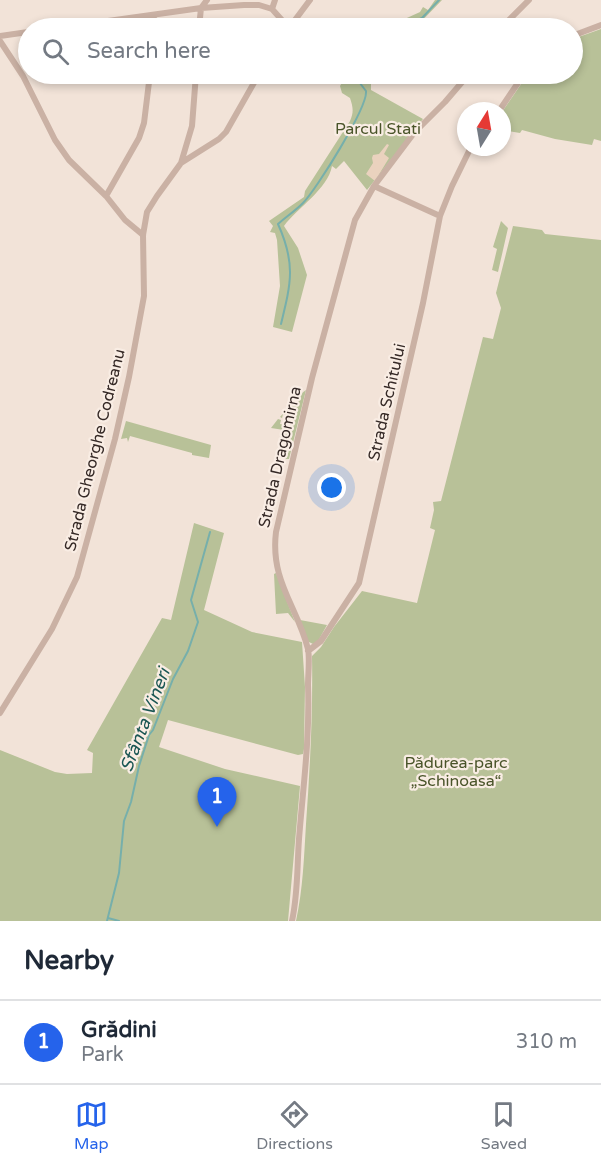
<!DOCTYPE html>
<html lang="en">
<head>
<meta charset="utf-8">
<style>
	:root { --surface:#fff; --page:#f6f6f7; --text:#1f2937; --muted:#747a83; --line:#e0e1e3; --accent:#2563eb }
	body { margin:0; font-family:"Varela Round",sans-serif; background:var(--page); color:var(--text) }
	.compass { position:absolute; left:457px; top:102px; width:54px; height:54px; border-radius:50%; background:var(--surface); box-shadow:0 3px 9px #0003; rotate:11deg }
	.you { position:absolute; left:332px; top:488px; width:21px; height:21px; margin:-15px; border:4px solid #fff; border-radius:50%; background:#1a73e8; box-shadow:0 0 0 9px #1a73e833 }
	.badge { display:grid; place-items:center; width:39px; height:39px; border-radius:50%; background:var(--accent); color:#fff; font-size:20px; font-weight:700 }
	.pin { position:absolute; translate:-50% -50px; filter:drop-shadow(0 2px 3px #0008) }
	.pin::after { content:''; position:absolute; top:32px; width:21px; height:18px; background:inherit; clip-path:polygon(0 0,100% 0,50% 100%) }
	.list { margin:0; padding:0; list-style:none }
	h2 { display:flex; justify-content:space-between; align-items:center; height:78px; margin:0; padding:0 24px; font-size:26px }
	h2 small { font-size:20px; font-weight:400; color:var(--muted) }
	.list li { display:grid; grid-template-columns:39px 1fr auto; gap:18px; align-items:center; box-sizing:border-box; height:84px; padding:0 24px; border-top:2px solid var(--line) }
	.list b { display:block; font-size:22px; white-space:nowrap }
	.list p { margin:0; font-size:20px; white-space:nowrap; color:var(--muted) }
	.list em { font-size:20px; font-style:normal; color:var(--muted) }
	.icon { flex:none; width:33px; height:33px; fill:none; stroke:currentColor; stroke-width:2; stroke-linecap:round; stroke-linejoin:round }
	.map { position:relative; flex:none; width:601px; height:921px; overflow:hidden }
	.search { position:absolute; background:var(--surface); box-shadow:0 3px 9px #0003; left:18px; right:18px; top:18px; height:66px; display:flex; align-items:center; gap:15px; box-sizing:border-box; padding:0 21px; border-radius:33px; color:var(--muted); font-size:22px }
	.sheet { height:162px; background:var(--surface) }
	nav { display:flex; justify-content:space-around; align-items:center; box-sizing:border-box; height:84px; border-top:2px solid var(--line); background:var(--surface); font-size:16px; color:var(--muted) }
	nav a { display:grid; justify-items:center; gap:3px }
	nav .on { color:var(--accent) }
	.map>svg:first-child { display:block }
	.green { fill:#b8c198 }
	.plaza { fill:#ead2be }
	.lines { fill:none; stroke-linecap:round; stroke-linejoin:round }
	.stream { stroke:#76afab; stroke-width:2 }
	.street { stroke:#cab1a4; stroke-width:6 }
	.labels { text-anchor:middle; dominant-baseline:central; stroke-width:4.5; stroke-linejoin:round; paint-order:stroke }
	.park-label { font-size:16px; fill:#495429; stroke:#f9ede4 }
	.street-label { font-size:16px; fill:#352926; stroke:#f9ede4 }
	.water-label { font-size:18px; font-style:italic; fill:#1b5754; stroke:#f9ede4 }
</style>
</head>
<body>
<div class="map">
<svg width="601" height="921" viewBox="0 0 601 921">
	<rect width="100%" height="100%" fill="#f2e3d8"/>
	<path class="green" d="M435 0H442L415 28H385L420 12 423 7 428 10Z
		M601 29V141L594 139 592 145 555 139 522 130 520 133 502 130V112L528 74H572L573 39Z
		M347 74H383L371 82V90L423 119 367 190 344 161 336 169 332 166C328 189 297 208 284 226L298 248 307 275 292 332 273 327 280 286 277 240 275 233 270 232 273 226 269 221 304 197 305 191 350 121C354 112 353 107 350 98L342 93 340 86Z
		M501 221 508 228 498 272 492 270 497 249 493 247Z
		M513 226 542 230 545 234 601 240V921H296C303 889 304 857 306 824 310 768 313 713 312 656L321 647 334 627 362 591 417 603 435 530 430 528 434 510 433 502 441 501 483 337 493 339 501 308 496 293Z
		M306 390 289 459H285L289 443 282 441 284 430 271 428 278 419 281 420 280 424 284 425 287 416 283 414 282 418 280 417 302 393Z
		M126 421 211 445 209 458 192 455V453L130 436 128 442 127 438 121 439Z
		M194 523 224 533 204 610 252 632 302 642 305 687 304 749 303 754 298 755 168 720 159 747 225 769 300 786 288 921H0V750L55 772 67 774 92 773 93 753 87 750 162 618 171 620Z
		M276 573 295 622 288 613 276 614 274 574Z
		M300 620 327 625 317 643 313 644 307 641Z"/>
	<path class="plaza" d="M387 144 389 145 384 154 389 158 375 181 366 174 373 163 372 158 373 155 379 154Z"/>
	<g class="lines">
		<path class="stream" d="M399 28 422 18 439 0
			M281 324C291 283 296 264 278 224 286 217 295 211 303 203 316 190 368 107 366 91L353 74
			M108 918 119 921
			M107 921 119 873 124 821 131 802 139 766 149 735 153 730 173 679 188 651 198 622 191 600 210 532"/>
		<path class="street" d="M272 9 275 0
			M58 28 201 8 244 5H259L272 9 289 28
			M153 28 154 15
			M199 28 201 8 207 0
			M289 28 310 0
			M501 28 529 0
			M0 36 28 32
			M572 36 601 25
			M0 41 23 76 55 140 69 160 106 196 125 220 143 235
			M499 111 524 74
			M181 163 192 126 196 74
			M374 186 440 216
			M106 196 139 138 144 123 150 74
			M308 651 321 641 359 583 423 303 440 216 452 186 471 147
			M0 713 52 629 77 577 115 439 129 377 144 296 143 235 147 212 157 196 181 163 219 139 226 132 259 74
			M292 921C298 894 297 867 299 839 303 788 310 737 308 685 308 674 310 659 308 649 297 606 270 581 276 532L312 378 355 220 374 186 414 133 445 102 469 74"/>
	</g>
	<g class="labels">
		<g class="park-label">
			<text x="378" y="129">Parcul Stati</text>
			<text x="456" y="763">Pădurea-parc<tspan x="456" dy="18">„Schinoasa“</tspan></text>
		</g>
		<g class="street-label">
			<text transform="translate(387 402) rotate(-77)">Strada Schitului</text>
			<text transform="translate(95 450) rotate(-76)">Strada Gheorghe Codreanu</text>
			<text transform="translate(280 457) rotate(-77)">Strada Dragomirna</text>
		</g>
		<g class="water-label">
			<text transform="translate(145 720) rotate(-69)">Sfânta Vineri</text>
		</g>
	</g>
</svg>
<svg class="compass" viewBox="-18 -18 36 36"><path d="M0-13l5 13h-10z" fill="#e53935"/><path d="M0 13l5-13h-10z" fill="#747a83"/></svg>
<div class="you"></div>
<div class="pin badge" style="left:217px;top:827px">1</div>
<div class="search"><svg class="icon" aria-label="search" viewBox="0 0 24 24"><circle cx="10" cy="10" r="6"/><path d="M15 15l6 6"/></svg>Search here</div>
</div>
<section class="sheet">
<h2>Nearby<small></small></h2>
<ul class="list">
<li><span class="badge">1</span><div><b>Grădini</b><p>Park</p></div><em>310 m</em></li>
</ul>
</section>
<nav>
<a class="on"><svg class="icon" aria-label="map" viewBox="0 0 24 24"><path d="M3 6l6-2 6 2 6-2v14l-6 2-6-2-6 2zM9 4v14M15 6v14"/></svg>Map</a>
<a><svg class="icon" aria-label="directions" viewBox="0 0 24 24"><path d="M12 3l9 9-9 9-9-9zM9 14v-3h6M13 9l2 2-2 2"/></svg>Directions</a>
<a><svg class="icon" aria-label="saved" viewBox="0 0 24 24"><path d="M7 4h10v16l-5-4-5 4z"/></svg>Saved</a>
</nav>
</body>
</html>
